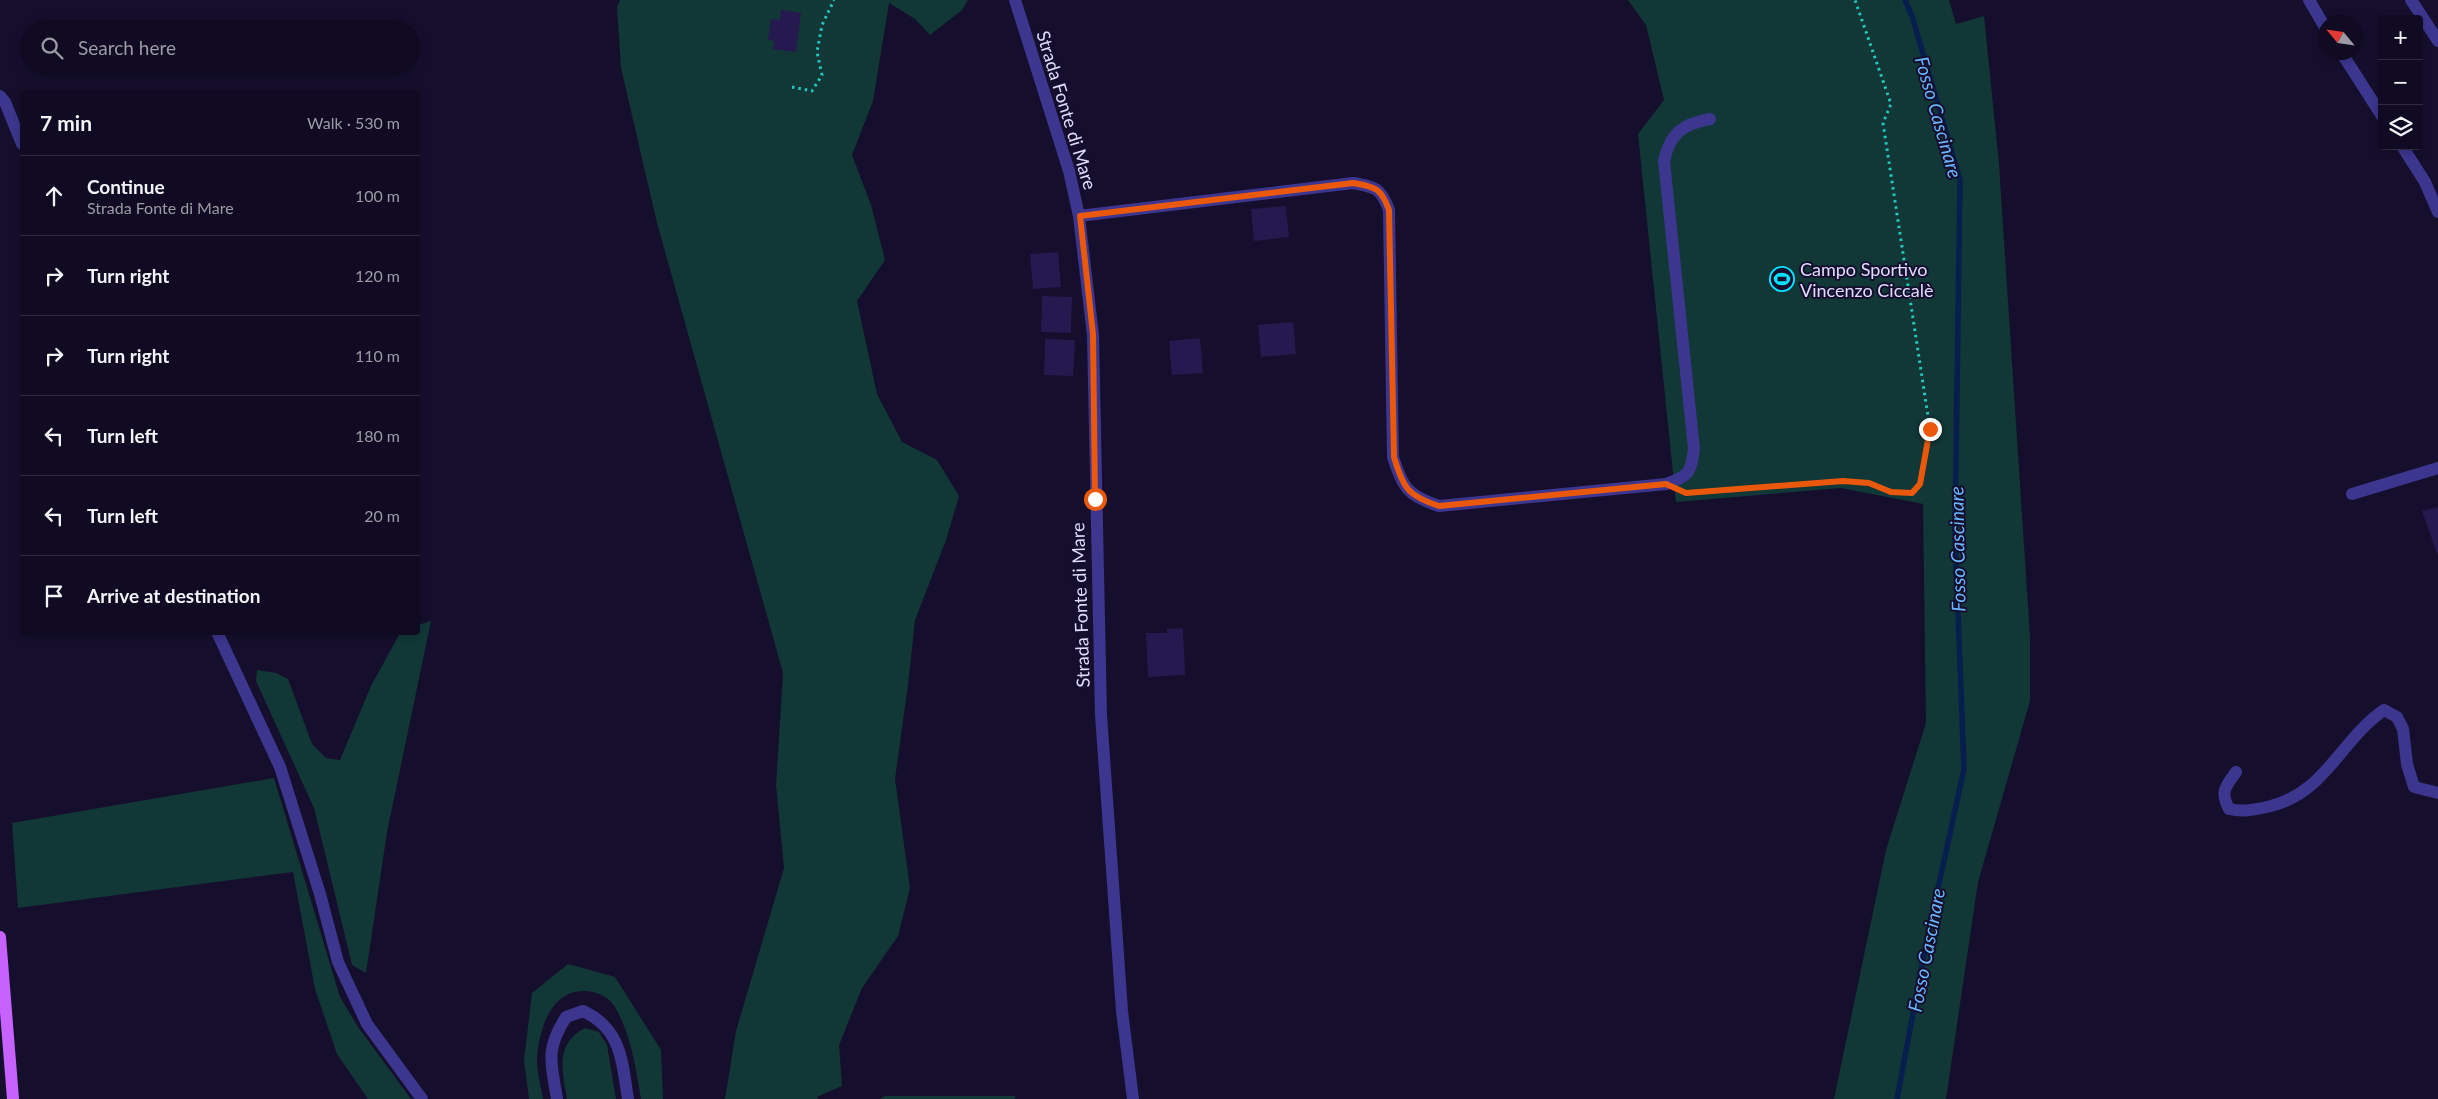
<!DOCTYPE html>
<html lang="en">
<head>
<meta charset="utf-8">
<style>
	:root { --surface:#100b22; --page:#1e192f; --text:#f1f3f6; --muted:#9c9ba5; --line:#302b40 }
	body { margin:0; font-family:Lato,sans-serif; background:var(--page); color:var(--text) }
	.controls { position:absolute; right:15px; top:15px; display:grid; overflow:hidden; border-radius:5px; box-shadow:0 2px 8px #0003 }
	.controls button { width:45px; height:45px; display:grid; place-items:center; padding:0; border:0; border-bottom:1px solid var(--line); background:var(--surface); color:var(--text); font:25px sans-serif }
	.compass { position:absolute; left:2318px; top:15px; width:45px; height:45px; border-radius:50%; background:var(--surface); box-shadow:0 2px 8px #0003; rotate:299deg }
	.stop { position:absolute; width:15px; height:15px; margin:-11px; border:4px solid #ea580c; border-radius:50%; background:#fff }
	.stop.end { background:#ea580c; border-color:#fff; box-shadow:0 1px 5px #0008 }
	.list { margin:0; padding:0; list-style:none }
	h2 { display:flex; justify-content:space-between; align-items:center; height:65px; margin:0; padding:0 20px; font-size:21px }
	h2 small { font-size:16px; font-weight:400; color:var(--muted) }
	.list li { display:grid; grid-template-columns:32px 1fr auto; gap:15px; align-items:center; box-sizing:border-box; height:80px; padding:0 20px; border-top:1px solid var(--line) }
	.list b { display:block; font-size:19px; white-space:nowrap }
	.list p { margin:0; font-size:16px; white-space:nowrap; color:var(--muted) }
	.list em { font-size:16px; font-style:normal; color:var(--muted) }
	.icon { flex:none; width:28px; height:28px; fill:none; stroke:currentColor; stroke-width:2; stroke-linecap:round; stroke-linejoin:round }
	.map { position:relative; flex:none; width:2438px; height:1099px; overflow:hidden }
	.search { position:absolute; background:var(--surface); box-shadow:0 2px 8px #0003; left:20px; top:20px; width:400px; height:55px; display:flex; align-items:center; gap:12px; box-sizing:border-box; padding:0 18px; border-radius:28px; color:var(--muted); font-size:19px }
	.panel { position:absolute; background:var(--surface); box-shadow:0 2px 8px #0003; left:20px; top:90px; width:400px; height:545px; border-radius:5px }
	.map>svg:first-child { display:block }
	.green { fill:#113737 }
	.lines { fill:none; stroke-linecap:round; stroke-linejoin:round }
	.stream { stroke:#061f4e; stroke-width:5.5 }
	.building { fill:#26194f }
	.path { stroke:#26c7c1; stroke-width:3; stroke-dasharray:2.5 4; stroke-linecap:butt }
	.minor { stroke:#3c368f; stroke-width:12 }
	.major { stroke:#c862ff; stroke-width:12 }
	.route { stroke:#ea580c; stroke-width:6 }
	.labels { text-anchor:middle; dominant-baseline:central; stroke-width:4; stroke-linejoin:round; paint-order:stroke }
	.street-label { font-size:18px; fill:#e0dbff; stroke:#150f2d }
	.poi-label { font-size:18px; fill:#e0dbff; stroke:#150f2d; text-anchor:start }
	.water-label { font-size:19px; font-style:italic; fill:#69b6ff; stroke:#150f2d }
</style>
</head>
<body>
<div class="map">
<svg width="2438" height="1099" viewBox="0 0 2438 1099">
	<rect width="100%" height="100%" fill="#150f2d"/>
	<path class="green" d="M620 0H968L962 10 930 35 915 19 889 3 873 101 852 155 871 205 885 260 857 301 877 394 902 442 937 460 959 496 946 540 915 620 908 685 895 779 910 888 898 936 862 988 839 1045 842 1086 817 1097 818 1099H725L736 1031 784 868 776 785 783 673 657 223 621 68 617 7Z
		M1628 0H1949L1956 24 1984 16 1999 164 2030 637V701L1978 882 1946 1099H1834L1886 850 1926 723 1923 504 1841 488 1676 502 1638 134 1664 100 1646 25Z
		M431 621 387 832 366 973 352 965 314 808 256 681 257 670 276 673 288 679 312 744 326 758 340 760 371 686 400 633 418 632V625Z
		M274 778 340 997 358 1027 411 1099H368L337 1054 315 989 293 872 18 908 12 823Z
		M568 964 615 977 661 1050 663 1099H641C636 1069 631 1034 615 1007 609 997 598 992 586 991 550 989 538 1032 537 1061 537 1073 541 1087 543 1099H529L524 1060 532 993Z
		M585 1028 599 1032 607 1045 616 1099H567C562 1071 555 1043 585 1028Z
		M885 1096H1016L1014 1099H880Z"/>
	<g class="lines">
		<path class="stream" d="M1897 1099 1927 939 1964 769 1955 532 1960 180 1912 16 1905 0"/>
	</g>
	<path class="building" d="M781 10 801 13 796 52 773 49 774 41 768 40 771 19 780 20Z
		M1286 206 1289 237 1254 241 1251 209Z
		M1058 252 1061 287 1033 289 1030 254Z
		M1042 296 1072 297 1071 333 1041 332Z
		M1293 322 1296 354 1261 357 1258 325Z
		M1200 338 1203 373 1172 375 1169 341Z
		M1045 339 1075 340 1073 376 1044 375Z
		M2438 507V556L2422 511Z
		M1183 628 1185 675 1148 677 1146 633H1167V629Z"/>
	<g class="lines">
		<path class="path" d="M792 87 812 91 822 75 817 52 822 25 834 0
			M1685 493 1843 481 1869 483 1891 492 1912 493 1920 484 1930 429 1883 123 1891 104 1855 0"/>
		<path class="minor" d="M1015 0 1069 171 1079 216 1093 335 1101 715 1122 1011 1133 1099
			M2309 0 2326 29
			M2411 0 2438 41
			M2341 52 2382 116
			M0 96 5 102 22 144
			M2402 146 2425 182 2438 212
			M1079 216 1353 183C1376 187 1381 188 1389 210L1393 457C1403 488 1408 496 1439 506L1666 484C1689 476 1691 473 1694 449L1664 161C1670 133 1683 124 1710 119
			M2352 494 2438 468
			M217 632 280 767 320 894 338 962 367 1024 422 1099
			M2236 772C2225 788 2220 791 2229 809 2242 812 2253 810 2267 807 2326 794 2339 741 2384 710L2397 717 2403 729 2407 764 2414 787 2438 793
			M557 1099C551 1062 545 1050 566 1017L583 1011C622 1029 622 1062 628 1099"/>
		<path class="major" d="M0 937 13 1099"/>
	</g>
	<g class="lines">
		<path class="route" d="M1095 499 1093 334 1080 216 1353 183C1376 187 1381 188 1389 210L1394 457C1403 488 1408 496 1439 506L1666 484 1686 493 1843 481 1869 483 1891 492 1912 493 1920 484 1930 429"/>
	</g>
	<defs>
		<symbol id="stadium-ring" viewBox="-11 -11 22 22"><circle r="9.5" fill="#150f2d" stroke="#07e1ff" stroke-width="1.5"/><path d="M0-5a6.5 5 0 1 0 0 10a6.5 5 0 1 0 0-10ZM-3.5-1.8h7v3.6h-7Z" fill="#07e1ff"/></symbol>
	</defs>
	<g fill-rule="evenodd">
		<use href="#stadium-ring" x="1768" y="265" width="28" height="28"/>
	</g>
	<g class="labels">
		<g class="street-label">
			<text transform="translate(1067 110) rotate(73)">Strada Fonte di Mare</text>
			<text transform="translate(1080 605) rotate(-92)">Strada Fonte di Mare</text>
		</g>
		<g class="poi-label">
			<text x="1800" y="269">Campo Sportivo<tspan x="1800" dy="21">Vincenzo Ciccalè</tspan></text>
		</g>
		<g class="water-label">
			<text transform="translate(1939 117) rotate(74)">Fosso Cascinare</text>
			<text transform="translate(1957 549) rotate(-91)">Fosso Cascinare</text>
			<text transform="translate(1926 950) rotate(-79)">Fosso Cascinare</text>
		</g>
	</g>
</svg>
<div class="controls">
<button>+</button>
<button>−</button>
<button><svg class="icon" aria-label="layers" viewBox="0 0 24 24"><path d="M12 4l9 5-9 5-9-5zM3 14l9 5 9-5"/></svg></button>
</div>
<svg class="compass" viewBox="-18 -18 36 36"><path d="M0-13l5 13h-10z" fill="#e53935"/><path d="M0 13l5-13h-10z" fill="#9c9ba5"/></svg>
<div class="stop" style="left:1095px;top:499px"></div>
<div class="stop end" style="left:1930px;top:429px"></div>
<div class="search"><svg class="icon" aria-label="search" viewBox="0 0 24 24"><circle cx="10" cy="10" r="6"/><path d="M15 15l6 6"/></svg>Search here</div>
<section class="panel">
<h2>7 min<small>Walk · 530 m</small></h2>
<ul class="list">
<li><svg class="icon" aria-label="ahead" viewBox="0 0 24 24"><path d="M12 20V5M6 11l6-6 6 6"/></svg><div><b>Continue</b><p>Strada Fonte di Mare</p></div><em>100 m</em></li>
<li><svg class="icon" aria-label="right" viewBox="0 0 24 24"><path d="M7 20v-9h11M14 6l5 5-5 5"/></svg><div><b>Turn right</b></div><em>120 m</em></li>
<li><svg class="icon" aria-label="right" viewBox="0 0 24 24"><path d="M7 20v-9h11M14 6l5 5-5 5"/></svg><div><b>Turn right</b></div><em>110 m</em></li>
<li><svg class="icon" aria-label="left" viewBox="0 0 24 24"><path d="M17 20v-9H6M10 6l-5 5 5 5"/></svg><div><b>Turn left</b></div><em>180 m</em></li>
<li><svg class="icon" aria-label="left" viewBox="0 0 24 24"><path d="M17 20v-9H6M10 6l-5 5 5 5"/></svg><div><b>Turn left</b></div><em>20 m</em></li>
<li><svg class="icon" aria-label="arrive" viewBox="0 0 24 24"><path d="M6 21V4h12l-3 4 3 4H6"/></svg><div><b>Arrive at destination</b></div></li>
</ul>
</section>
</div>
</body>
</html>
